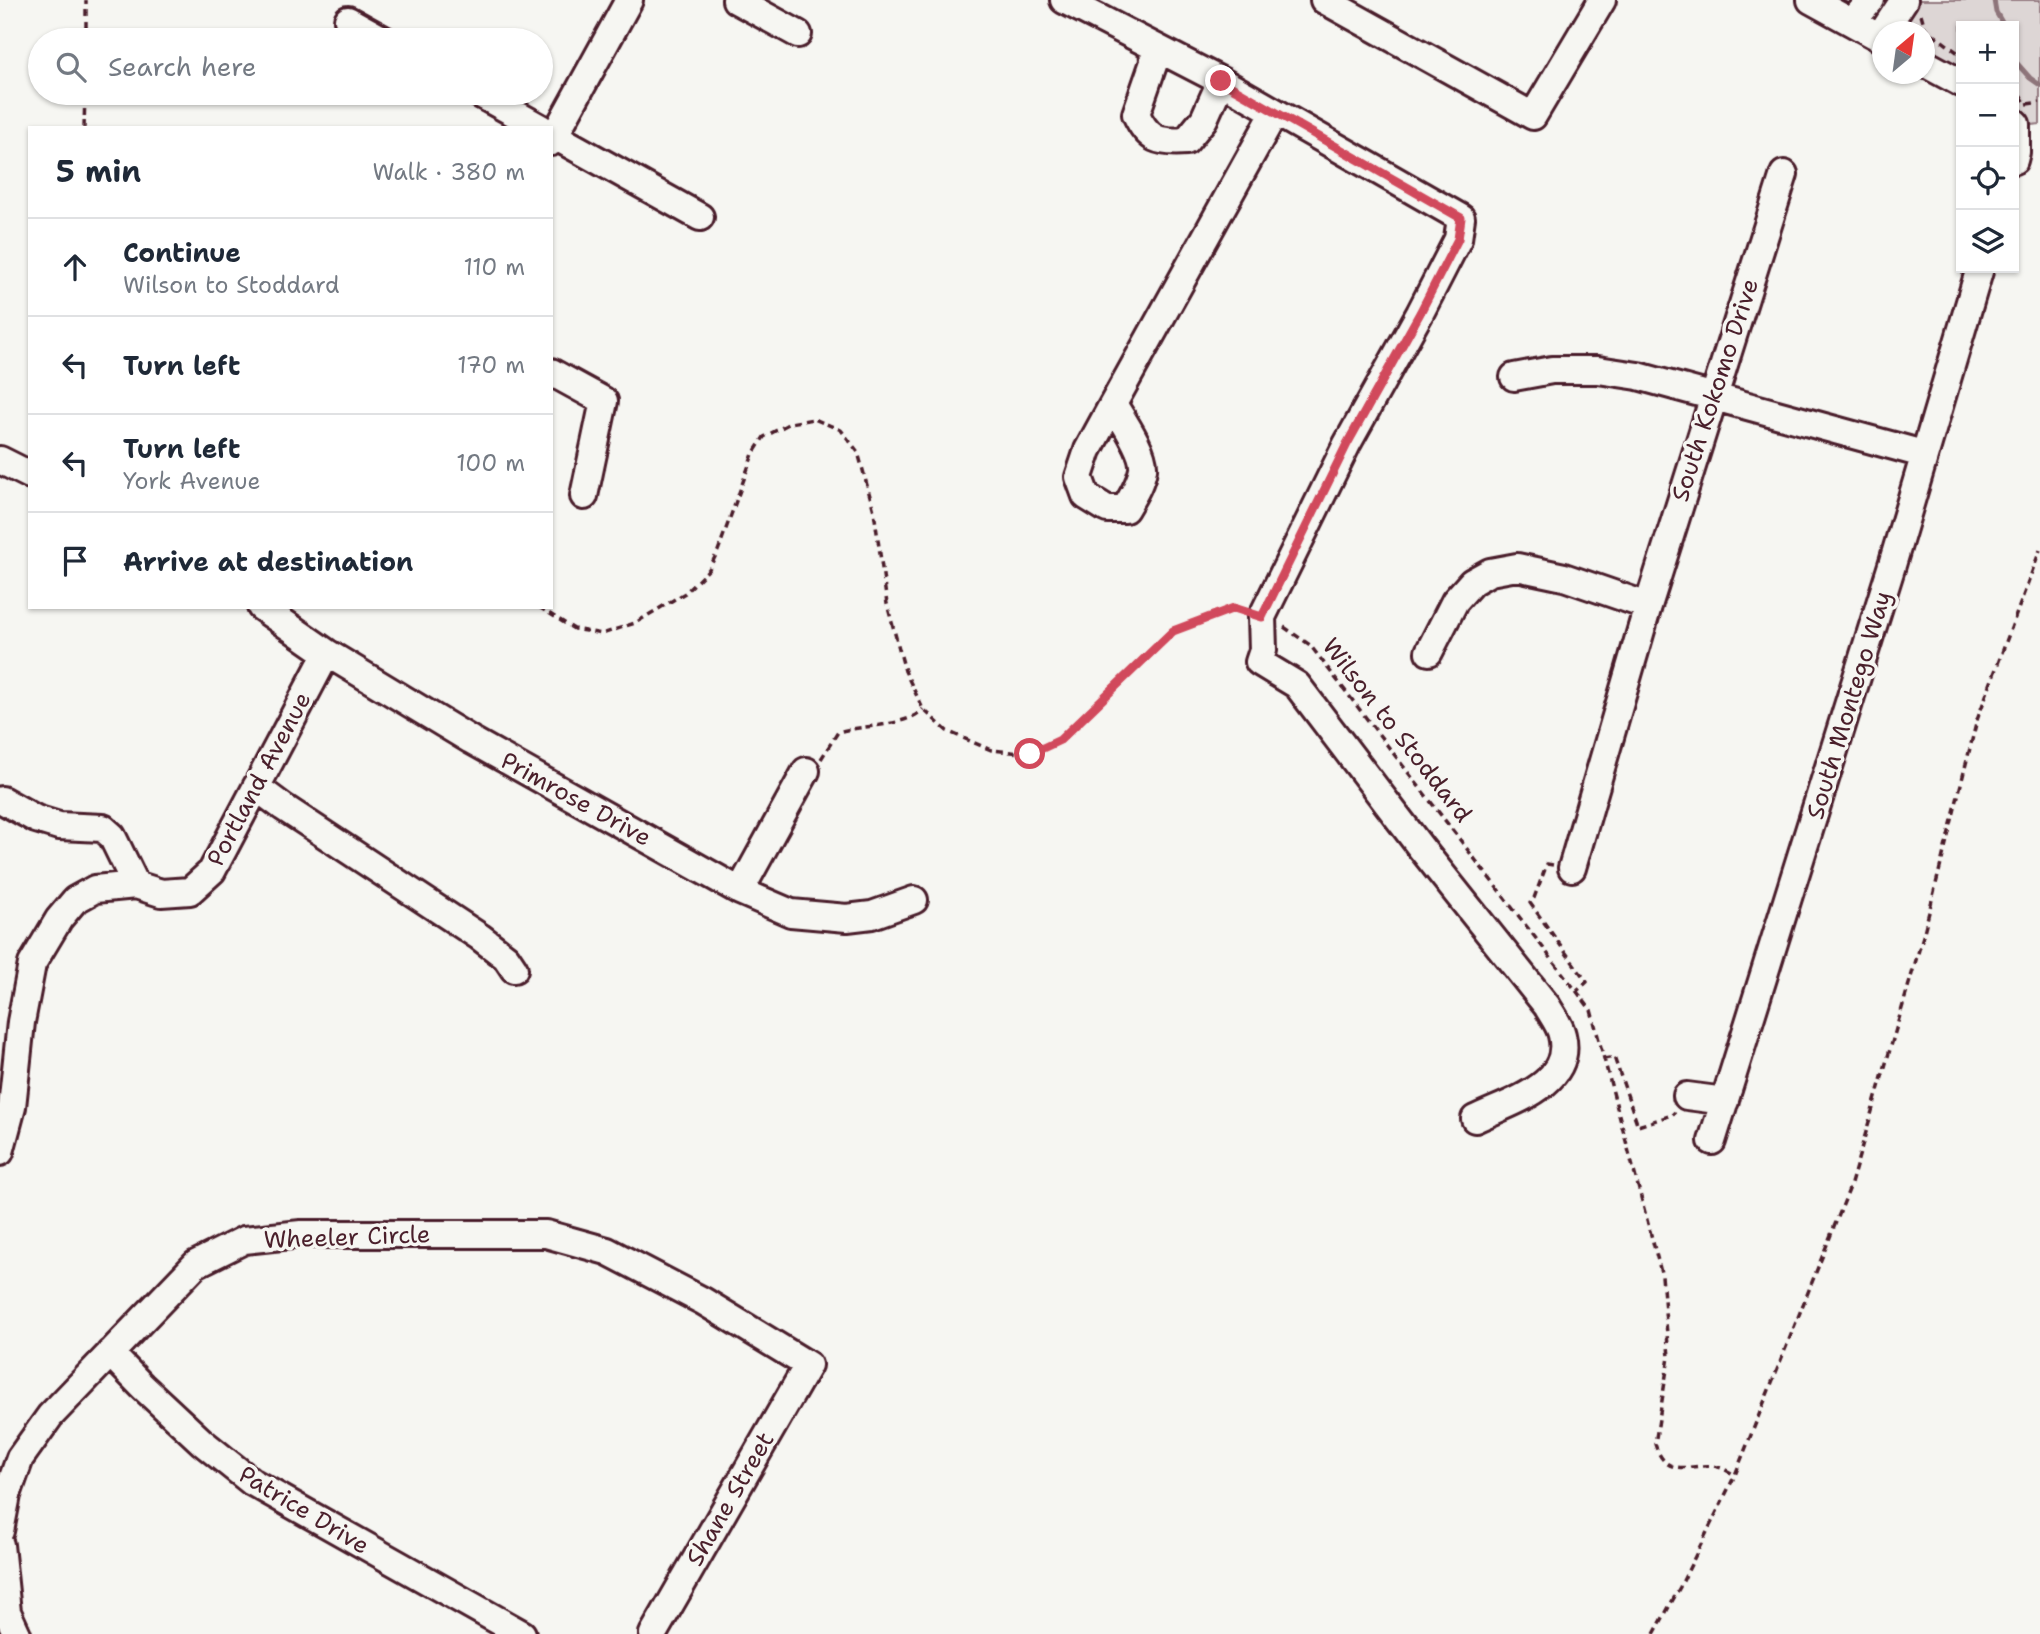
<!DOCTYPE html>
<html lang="en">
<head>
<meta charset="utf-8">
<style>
	:root { --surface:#fff; --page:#f2f2f3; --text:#1f2937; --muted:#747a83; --line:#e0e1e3 }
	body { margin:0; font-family:"Shantell Sans",sans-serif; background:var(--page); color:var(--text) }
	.controls { position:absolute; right:21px; top:21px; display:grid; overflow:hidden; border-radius:0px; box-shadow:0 2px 5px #0004 }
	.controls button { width:63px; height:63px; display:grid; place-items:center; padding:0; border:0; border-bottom:2px solid var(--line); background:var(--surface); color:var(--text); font:35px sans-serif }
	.compass { position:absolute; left:1872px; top:21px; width:63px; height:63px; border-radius:50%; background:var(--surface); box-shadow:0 2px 5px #0004; rotate:29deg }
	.stop { position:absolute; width:21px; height:21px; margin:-16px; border:5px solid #d1495b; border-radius:50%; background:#fff }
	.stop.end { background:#d1495b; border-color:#fff; box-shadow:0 2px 7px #0008 }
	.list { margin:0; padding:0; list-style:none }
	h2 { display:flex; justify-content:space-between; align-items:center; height:91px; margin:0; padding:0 28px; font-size:30px }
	h2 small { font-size:23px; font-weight:400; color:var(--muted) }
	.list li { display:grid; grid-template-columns:46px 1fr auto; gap:21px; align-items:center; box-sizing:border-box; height:98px; padding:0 28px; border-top:2px solid var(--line) }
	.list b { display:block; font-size:26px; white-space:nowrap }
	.list p { margin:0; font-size:23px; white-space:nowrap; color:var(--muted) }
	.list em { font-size:23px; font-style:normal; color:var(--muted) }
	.icon { flex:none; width:38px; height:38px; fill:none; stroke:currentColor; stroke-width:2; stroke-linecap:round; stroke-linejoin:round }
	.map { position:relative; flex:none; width:2040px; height:1634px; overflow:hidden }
	.search { position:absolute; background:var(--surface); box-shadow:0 2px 5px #0004; left:28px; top:28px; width:525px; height:77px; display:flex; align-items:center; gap:18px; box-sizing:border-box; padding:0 24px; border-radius:38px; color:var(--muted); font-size:26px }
	.panel { position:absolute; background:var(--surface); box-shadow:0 2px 5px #0004; left:28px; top:126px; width:525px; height:483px; border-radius:0px }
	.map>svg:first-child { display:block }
	.green { fill:#ddd6d5; stroke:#947a80; stroke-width:2 }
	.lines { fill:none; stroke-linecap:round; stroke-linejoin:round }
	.stream { stroke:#8e747a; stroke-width:5 }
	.minor-casing { stroke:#4a1f2b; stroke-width:32 }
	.path { stroke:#4a1f2b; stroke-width:3.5; stroke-dasharray:7 5; stroke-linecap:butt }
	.minor { stroke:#f6f6f2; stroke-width:26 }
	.route { stroke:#d1495b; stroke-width:9 }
	.labels { text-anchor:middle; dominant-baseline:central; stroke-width:7; stroke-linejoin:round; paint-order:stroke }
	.street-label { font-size:24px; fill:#4a1f2b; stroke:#f6f6f2 }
</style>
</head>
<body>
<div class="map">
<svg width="2040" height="1634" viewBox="0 0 2040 1634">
	<rect width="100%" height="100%" fill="#f6f6f2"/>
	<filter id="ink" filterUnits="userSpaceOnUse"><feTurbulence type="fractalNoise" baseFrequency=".0143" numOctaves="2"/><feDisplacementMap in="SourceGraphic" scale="14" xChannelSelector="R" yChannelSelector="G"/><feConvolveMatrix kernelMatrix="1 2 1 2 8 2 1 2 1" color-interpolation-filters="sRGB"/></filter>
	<g filter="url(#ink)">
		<path class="green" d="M1915 0H2040V124L2022 126 2014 104V26H1961V69L1925 49 1924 32 1908 31 1904 20Z"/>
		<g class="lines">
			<path class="stream" d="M1994 0 1996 12 2004 26
				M2014 60 2030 78 2040 85"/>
			<defs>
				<path id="minor" d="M736 0 798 34
					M1064 0 1221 81 1461 218 1458 239 1420 313 1347 444 1262 617 1263 650 1259 662 1297 685 1421 848 1547 1006C1552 1015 1560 1025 1562 1035 1574 1085 1510 1102 1475 1119
					M1324 0 1533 116 1602 0
					M1811 0 1882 39
					M348 20 384 40
					M1852 22 1871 0
					M1883 32 1904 0
					M1153 46 1154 62 1136 114C1148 140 1159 143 1186 141L1204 119 1221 81
					M1924 63 1961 83
					M478 93 541 128
					M2014 122 2016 124V152L2014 160
					M551 134 700 217
					M551 142 629 0
					M551 372 604 401 584 496
					M1514 377 1552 370H1598L1638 376 1923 454
					M1113 404 1275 112
					M1113 404C1122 419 1145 452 1143 469 1141 483 1132 497 1125 509H1107L1086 496 1079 477 1088 450Z
					M0 460 30 475
					M261 607 327 653 471 740 740 891 791 913 847 918 872 915 914 900
					M1429 652 1455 601 1472 582 1490 572 1517 567 1564 577 1648 606
					M256 787 283 807 480 937 506 957 514 969
					M2 800 36 819 59 826 103 828 112 836 136 885
					M1572 868 1648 606 1784 174
					M740 891 806 771
					M1687 1096 1725 1101
					M1712 1141 1892 565 1980 268
					M0 1152 12 1107 21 1022 32 964 59 919 75 900 95 889 136 885 161 893 190 891 212 871 327 653
					M110 1353 142 1386 202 1442 252 1482 522 1634
					M0 1531 7 1495 20 1458 50 1416 196 1264 244 1240 301 1234H546L607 1251 703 1301 808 1365 653 1634
					M0 1545 7 1612 17 1634"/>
			</defs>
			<use href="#minor" class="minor-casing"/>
			<path class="path" d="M1921 14 1925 28 1961 55
				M86 40V0
				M2014 85 2026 104
				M2027 104 2040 102
				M84 128 85 93
				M539 607 574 629 602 634 635 623 685 593 709 569 718 551 753 454 764 437 790 423 814 419 841 430 858 452 874 511 887 604 905 671 923 709 947 731 991 750 1030 754 1060 740 1173 631 1235 608 1244 611
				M1284 627 1310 645 1591 1010 1662 1276 1669 1357 1655 1444C1666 1479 1688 1464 1713 1466 1721 1467 1728 1471 1735 1475
				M821 759 838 732C861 725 907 727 923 709
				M1553 865 1547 864 1534 898 1530 903 1587 982 1577 991
				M1604 1059 1614 1057 1638 1126 1672 1115 1675 1112
				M1654 1634 1680 1587 1735 1475 1850 1187 1923 936 1977 720 2040 550"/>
			<use href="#minor" class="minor"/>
		</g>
	</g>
	<g class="lines" filter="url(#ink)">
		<path class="route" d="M1030 754 1060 740 1173 631 1234 608 1262 617 1347 444 1420 313 1458 239 1461 218 1221 81"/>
	</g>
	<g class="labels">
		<g class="street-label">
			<text transform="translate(1715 390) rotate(-72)">South Kokomo Drive</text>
			<text transform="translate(1849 705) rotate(-73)">South Montego Way</text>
			<text transform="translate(1397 730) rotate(52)">Wilson to Stoddard</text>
			<text transform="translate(259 779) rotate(-62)">Portland Avenue</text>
			<text transform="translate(576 799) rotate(29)">Primrose Drive</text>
			<text transform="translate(347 1237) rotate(-2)">Wheeler Circle</text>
			<text transform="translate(730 1499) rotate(-60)">Shane Street</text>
			<text transform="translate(304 1510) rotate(31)">Patrice Drive</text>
		</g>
	</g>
</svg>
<div class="controls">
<button>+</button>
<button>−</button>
<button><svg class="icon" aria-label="locate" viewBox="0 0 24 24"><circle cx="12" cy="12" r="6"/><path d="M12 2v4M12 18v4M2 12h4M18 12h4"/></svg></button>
<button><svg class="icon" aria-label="layers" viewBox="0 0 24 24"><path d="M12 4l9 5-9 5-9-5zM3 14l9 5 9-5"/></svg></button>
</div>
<svg class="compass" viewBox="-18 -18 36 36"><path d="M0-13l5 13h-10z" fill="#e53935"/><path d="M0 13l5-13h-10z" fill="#747a83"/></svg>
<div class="stop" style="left:1030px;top:754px"></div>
<div class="stop end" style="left:1221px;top:81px"></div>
<div class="search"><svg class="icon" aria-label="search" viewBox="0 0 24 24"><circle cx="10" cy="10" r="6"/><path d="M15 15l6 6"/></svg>Search here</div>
<section class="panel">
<h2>5 min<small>Walk · 380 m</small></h2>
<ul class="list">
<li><svg class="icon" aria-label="ahead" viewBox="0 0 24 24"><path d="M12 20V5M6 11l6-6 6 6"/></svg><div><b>Continue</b><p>Wilson to Stoddard</p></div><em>110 m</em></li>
<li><svg class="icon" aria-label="left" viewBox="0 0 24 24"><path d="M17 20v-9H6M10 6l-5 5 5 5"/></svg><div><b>Turn left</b></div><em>170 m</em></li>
<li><svg class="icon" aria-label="left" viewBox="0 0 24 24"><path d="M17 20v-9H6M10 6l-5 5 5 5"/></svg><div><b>Turn left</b><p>York Avenue</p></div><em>100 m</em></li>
<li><svg class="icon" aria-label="arrive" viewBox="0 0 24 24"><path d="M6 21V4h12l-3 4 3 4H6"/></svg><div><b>Arrive at destination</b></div></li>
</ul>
</section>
</div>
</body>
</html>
